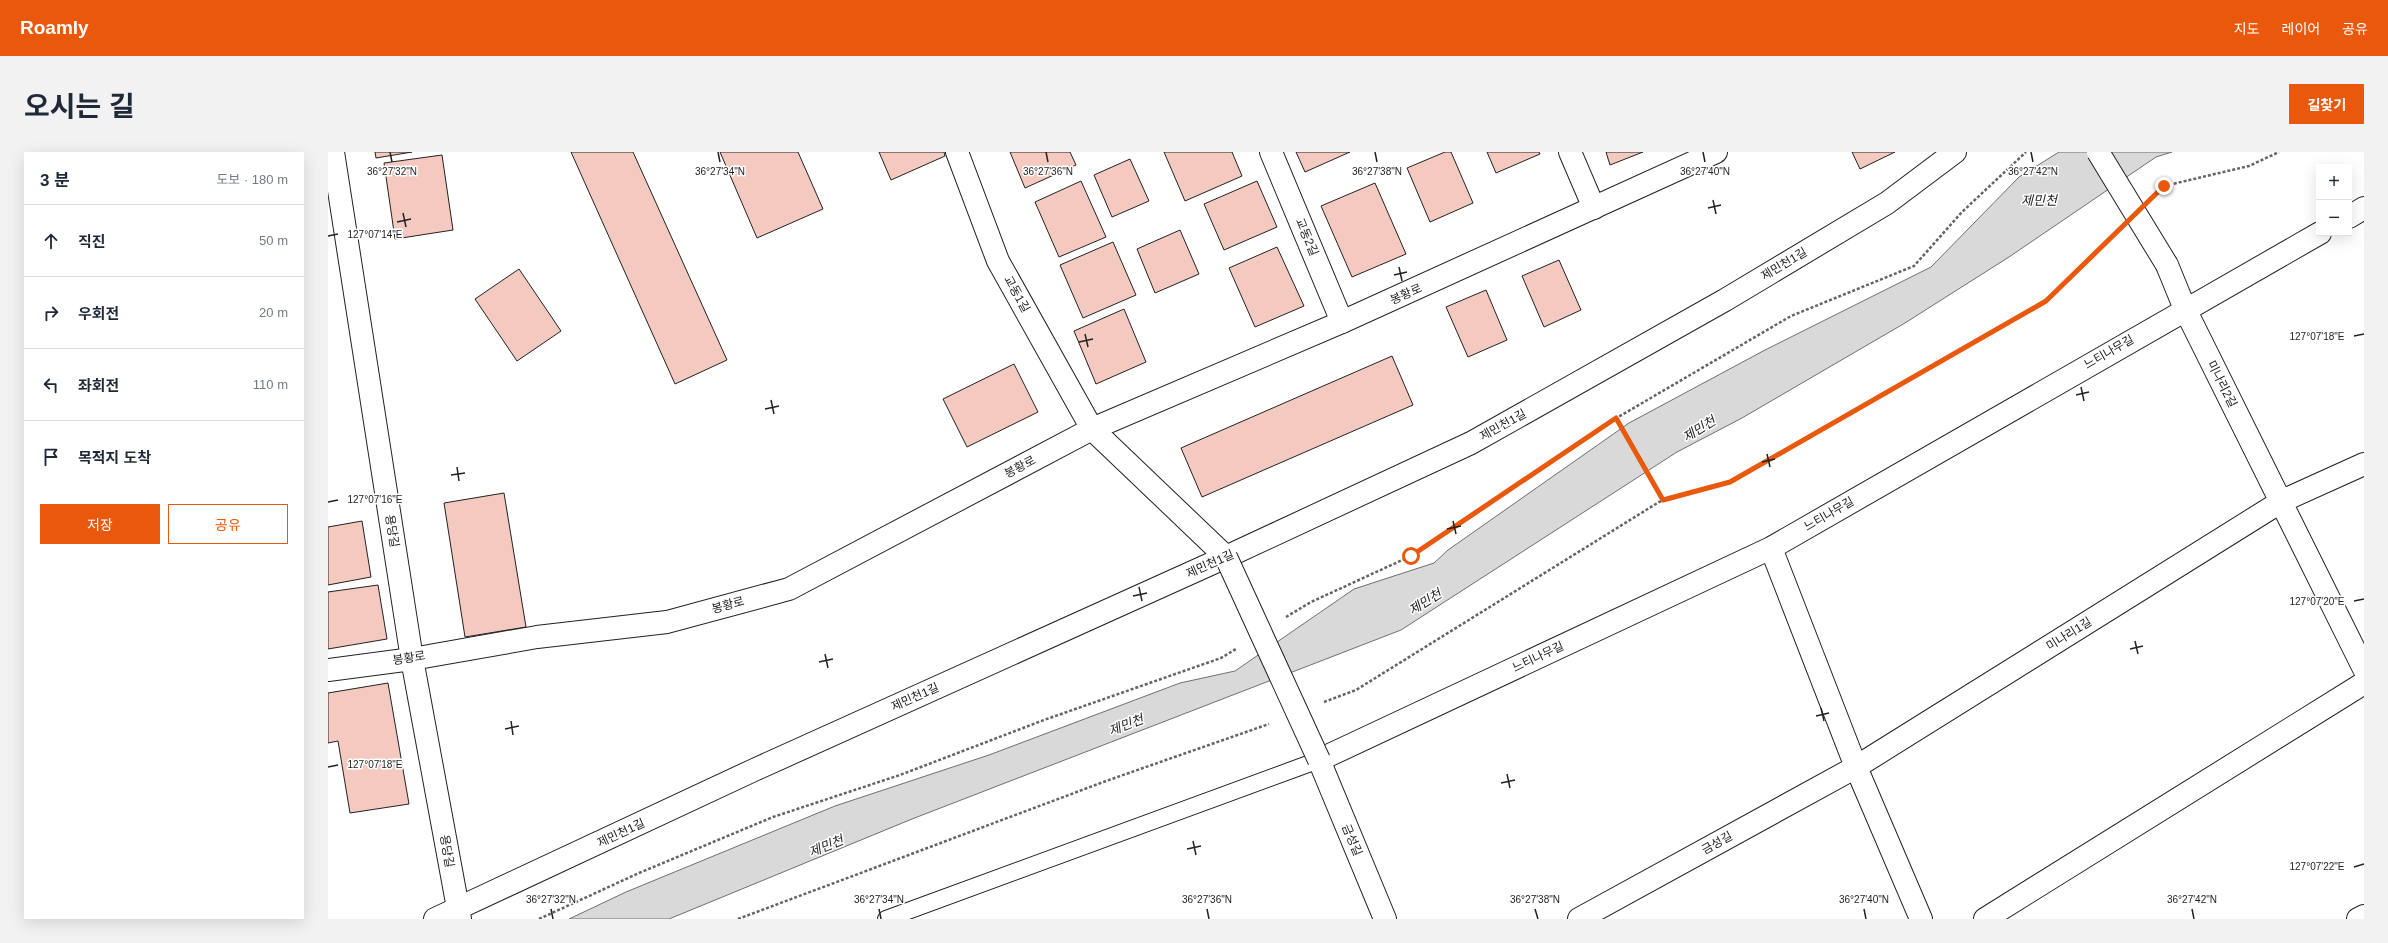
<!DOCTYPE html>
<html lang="ko">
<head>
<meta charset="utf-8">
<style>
	:root { --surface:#fff; --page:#f2f2f3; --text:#1f2937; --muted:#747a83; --line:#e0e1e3; --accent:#ea580c }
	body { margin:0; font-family:Arial,"Noto Sans KR",sans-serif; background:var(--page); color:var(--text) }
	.controls { position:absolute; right:12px; top:12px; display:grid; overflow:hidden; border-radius:0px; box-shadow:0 4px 16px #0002 }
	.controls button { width:36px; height:36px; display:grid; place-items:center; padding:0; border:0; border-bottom:1px solid var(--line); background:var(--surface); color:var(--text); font:20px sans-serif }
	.stop { position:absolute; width:12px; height:12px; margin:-9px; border:3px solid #ea580c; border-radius:50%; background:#fff }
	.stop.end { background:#ea580c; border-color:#fff; box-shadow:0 1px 4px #0008 }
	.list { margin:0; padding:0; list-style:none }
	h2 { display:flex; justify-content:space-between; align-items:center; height:52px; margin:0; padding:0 16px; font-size:17px }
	h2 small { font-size:13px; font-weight:400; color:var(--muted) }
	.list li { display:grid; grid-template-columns:26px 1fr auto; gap:12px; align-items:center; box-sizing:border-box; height:72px; padding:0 16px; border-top:1px solid var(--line) }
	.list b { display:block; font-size:15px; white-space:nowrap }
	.list em { font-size:13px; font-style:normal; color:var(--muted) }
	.actions { display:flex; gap:8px; padding:12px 16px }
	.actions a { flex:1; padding:9px 0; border:1px solid var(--accent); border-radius:0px; text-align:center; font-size:14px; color:var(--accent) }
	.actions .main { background:var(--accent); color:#fff }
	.icon { flex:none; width:22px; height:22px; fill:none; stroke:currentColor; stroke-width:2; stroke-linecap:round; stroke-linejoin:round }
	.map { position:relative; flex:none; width:2036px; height:767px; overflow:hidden; border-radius:0px }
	header { display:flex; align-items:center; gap:24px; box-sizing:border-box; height:56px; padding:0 20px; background:var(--accent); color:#fff }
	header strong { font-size:19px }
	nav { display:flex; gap:22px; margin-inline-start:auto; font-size:14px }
	.intro { display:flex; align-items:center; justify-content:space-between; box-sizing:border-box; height:96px; padding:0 24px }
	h1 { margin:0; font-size:28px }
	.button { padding:10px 18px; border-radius:0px; background:var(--accent); color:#fff; font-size:14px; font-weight:700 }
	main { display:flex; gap:24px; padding:0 24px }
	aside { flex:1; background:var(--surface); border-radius:0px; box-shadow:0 4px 16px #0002 }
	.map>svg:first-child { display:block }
	.water { fill:#d9d9d9; stroke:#6f6f6f }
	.building { fill:#f3c9c0; stroke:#222 }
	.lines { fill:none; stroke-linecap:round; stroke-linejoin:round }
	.lane-casing { stroke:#222; stroke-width:18 }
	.street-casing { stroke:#222; stroke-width:24 }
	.secondary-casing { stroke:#222; stroke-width:24 }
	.path { stroke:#646464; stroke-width:2.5; stroke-dasharray:3 2; stroke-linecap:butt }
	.lane { stroke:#fff; stroke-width:16 }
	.street { stroke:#fff; stroke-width:22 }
	.secondary { stroke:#fff; stroke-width:22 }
	.street-bridge-casing { stroke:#222; stroke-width:24; stroke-linecap:butt }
	.street-bridge { stroke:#fff; stroke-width:22 }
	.route { stroke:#ea580c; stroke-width:5 }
	.ticks { fill:none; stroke:#222; stroke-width:1.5 }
	.labels { text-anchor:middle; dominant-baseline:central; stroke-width:3; stroke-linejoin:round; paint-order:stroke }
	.street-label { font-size:12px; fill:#222; stroke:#fff }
	.water-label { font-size:13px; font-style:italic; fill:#222; stroke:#fff }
	.ticks-label { font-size:10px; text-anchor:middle; fill:#222; stroke:#fff; stroke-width:3; stroke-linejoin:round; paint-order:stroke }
</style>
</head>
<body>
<header>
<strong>Roamly</strong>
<nav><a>지도</a><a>레이어</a><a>공유</a></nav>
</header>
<div class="intro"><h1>오시는 길</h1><a class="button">길찾기</a></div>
<main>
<aside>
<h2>3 분<small>도보 · 180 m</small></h2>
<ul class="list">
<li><svg class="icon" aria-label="ahead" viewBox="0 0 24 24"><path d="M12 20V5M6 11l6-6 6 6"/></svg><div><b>직진</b></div><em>50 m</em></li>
<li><svg class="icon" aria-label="right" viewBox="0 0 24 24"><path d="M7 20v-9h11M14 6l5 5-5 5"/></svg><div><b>우회전</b></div><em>20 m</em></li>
<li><svg class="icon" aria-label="left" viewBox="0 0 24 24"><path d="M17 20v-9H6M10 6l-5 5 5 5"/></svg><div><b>좌회전</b></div><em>110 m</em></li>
<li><svg class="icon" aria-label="arrive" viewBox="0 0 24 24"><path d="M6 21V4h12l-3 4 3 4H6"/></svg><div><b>목적지 도착</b></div></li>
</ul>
<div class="actions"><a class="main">저장</a><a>공유</a></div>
</aside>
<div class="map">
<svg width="2036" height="767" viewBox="0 0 2036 767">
	<rect width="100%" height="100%" fill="#fff"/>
	<path class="water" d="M1731 0H1844L1828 5 1681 105 1577 171 1414 266 1349 300 1073 478 584 667 341 767H241L298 740 507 654 661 603 852 531 907 519 1026 437 1106 411 1120 398 1301 271 1437 198 1603 115 1691 25Z"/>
	<path class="building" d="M47 0H84L48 6Z
		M243 0H305L399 208 347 232Z
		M392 0H470L495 57 429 86Z
		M551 0H616L617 4 563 28Z
		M682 0H742L748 13 697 36Z
		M836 0H904L914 24 857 49Z
		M968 0H1022L977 20Z
		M1117 0H1123L1145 51 1102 70 1079 16Z
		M1159 0H1211L1212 2 1168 21Z
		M1278 0H1315L1282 13Z
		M1524 0H1567L1532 17Z
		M114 3 125 78 67 87 56 11Z
		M802 7 821 49 784 65 766 23Z
		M753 29 778 85 731 105 707 50Z
		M929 29 949 75 896 98 876 52Z
		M1047 31 1078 102 1024 125 993 54Z
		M852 78 871 122 827 141 809 97Z
		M785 90 808 143 755 166 732 113Z
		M949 95 976 154 927 175 901 116Z
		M1231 108 1253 158 1216 175 1194 124Z
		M191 117 233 179 189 209 147 147Z
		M1158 138 1179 188 1140 205 1118 155Z
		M796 157 818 210 768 232 746 179Z
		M1064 204 1085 253 874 345 853 296Z
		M686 212 710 260 639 295 615 247Z
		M176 341 198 475 137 485 116 351Z
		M34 369 43 425 0 433V375Z
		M50 433 59 487 0 497V440Z
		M60 531 81 652 22 661 10 589 0 591V541Z"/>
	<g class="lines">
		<defs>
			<path id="lane" d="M558 767 991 608"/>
			<path id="street" d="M629 0 670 109 764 277 898 405
				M943 0 1014 170
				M1242 0 1266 56
				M2021 65 2036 56
				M1839 113 1857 157 2036 517
				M1443 396 1528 615 1593 767
				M107 767 426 618 898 405 1143 291 1397 148 1559 51 1627 0
				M1057 767 991 608 1443 396 1992 81
				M1251 767 1528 615 1954 349 2036 312
				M1657 767 2036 531
				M2030 767 2036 764"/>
			<path id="secondary" d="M5 0 84 507 132 767
				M0 518 84 507 209 485 339 470 461 437 764 277 1014 170 1388 0"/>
		</defs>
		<use href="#lane" class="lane-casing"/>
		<use href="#street" class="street-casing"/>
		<use href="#secondary" class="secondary-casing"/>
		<path class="path" d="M1829 41 1836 34 1921 14 1951 0
			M1288 266 1335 348
			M958 465 983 450 1083 404 1280 271 1463 164 1586 114 1634 60 1698 0
			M996 550 1028 538 1331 350 1402 330 1718 149 1786 83
			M211 767 311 721 445 665 572 623 716 568 893 506 908 497
			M410 767 778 629 941 572"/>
		<use href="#lane" class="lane"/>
		<use href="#street" class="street"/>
		<use href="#secondary" class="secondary"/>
		<defs>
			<path id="street-bridge" d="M1770 0 1839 113
				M898 405 991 608"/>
		</defs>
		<use href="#street-bridge" class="street-bridge-casing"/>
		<use href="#street-bridge" class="street-bridge"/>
	</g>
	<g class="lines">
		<path class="route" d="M1083 404 1288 266 1335 348 1402 330 1718 149 1836 34"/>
	</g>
	<path class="ticks" d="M62 0 64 10M390 0 392 10M718 0 720 10M1047 0 1049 10M1375 0 1377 10M1703 0 1705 10M1385 48 1388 62M1380 56 1393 53M75 61 78 75M69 70 83 67M0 84 10 82M1071 115 1074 129M1066 123 1079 120M757 182 760 195M2026 184 2036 182M751 190 765 187M1753 235 1756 249M1748 243 1761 240M443 248 446 262M437 257 451 254M1439 302 1442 315M1434 310 1447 307M129 315 131 329M123 323 137 321M0 350 10 348M1125 369 1128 382M1119 377 1133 374M811 435 814 449M805 444 819 441M2026 449 2036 447M1807 489 1810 502M1802 497 1815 494M497 502 500 516M491 510 505 507M1493 556 1496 569M1488 564 1501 561M183 569 185 583M177 577 191 574M0 615 10 613M1179 622 1182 636M1173 631 1187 628M865 689 868 703M859 697 873 694M2026 715 2036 712M223 757 225 767M551 757 553 767M879 757 881 767M1207 757 1210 767M1536 757 1538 767M1864 757 1866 767"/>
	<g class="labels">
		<g class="street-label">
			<text transform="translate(979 85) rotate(67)">교동2길</text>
			<text transform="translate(1456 112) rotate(-31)">제민천1길</text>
			<text transform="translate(689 142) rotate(61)">교동1길</text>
			<text transform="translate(1078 142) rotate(-24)">봉황로</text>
			<text transform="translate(1781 200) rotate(-30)">느티나무길</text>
			<text transform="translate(1894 232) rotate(63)">미나리2길</text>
			<text transform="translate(1175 273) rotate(-29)">제민천1길</text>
			<text transform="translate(692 315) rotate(-28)">봉황로</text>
			<text transform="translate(1501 362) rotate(-30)">느티나무길</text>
			<text transform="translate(64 379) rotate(81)">용당길</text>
			<text transform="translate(882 412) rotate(-24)">제민천1길</text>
			<text transform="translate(400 453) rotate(-15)">봉황로</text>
			<text transform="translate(1741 482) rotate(-32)">미나리1길</text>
			<text transform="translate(1210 505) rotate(-25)">느티나무길</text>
			<text transform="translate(81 506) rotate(-9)">봉황로</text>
			<text transform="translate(587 545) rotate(-24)">제민천1길</text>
			<text transform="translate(293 681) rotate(-25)">제민천1길</text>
			<text transform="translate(1024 688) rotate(67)">금성길</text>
			<text transform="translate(1389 691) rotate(-29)">금성길</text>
			<text transform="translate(119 699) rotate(80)">용당길</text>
		</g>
		<g class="water-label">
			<text x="1711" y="48">제민천</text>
			<text transform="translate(1371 277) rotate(-32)">제민천</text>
			<text transform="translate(1097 450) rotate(-32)">제민천</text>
			<text transform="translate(798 573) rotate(-21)">제민천</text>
			<text transform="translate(498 694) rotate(-22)">제민천</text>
		</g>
	</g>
	<g class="ticks-label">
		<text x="64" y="23">36°27'32"N</text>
		<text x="392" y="23">36°27'34"N</text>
		<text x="720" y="23">36°27'36"N</text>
		<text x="1049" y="23">36°27'38"N</text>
		<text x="1377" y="23">36°27'40"N</text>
		<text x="1705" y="23">36°27'42"N</text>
		<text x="47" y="86">127°07'14"E</text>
		<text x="1989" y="188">127°07'18"E</text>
		<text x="47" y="351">127°07'16"E</text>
		<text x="1989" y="453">127°07'20"E</text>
		<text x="47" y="616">127°07'18"E</text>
		<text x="1989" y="718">127°07'22"E</text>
		<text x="223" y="751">36°27'32"N</text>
		<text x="551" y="751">36°27'34"N</text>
		<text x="879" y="751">36°27'36"N</text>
		<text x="1207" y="751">36°27'38"N</text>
		<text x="1536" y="751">36°27'40"N</text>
		<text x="1864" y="751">36°27'42"N</text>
	</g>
</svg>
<div class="controls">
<button>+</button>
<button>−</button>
</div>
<div class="stop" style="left:1083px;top:404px"></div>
<div class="stop end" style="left:1836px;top:34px"></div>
</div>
</main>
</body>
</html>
